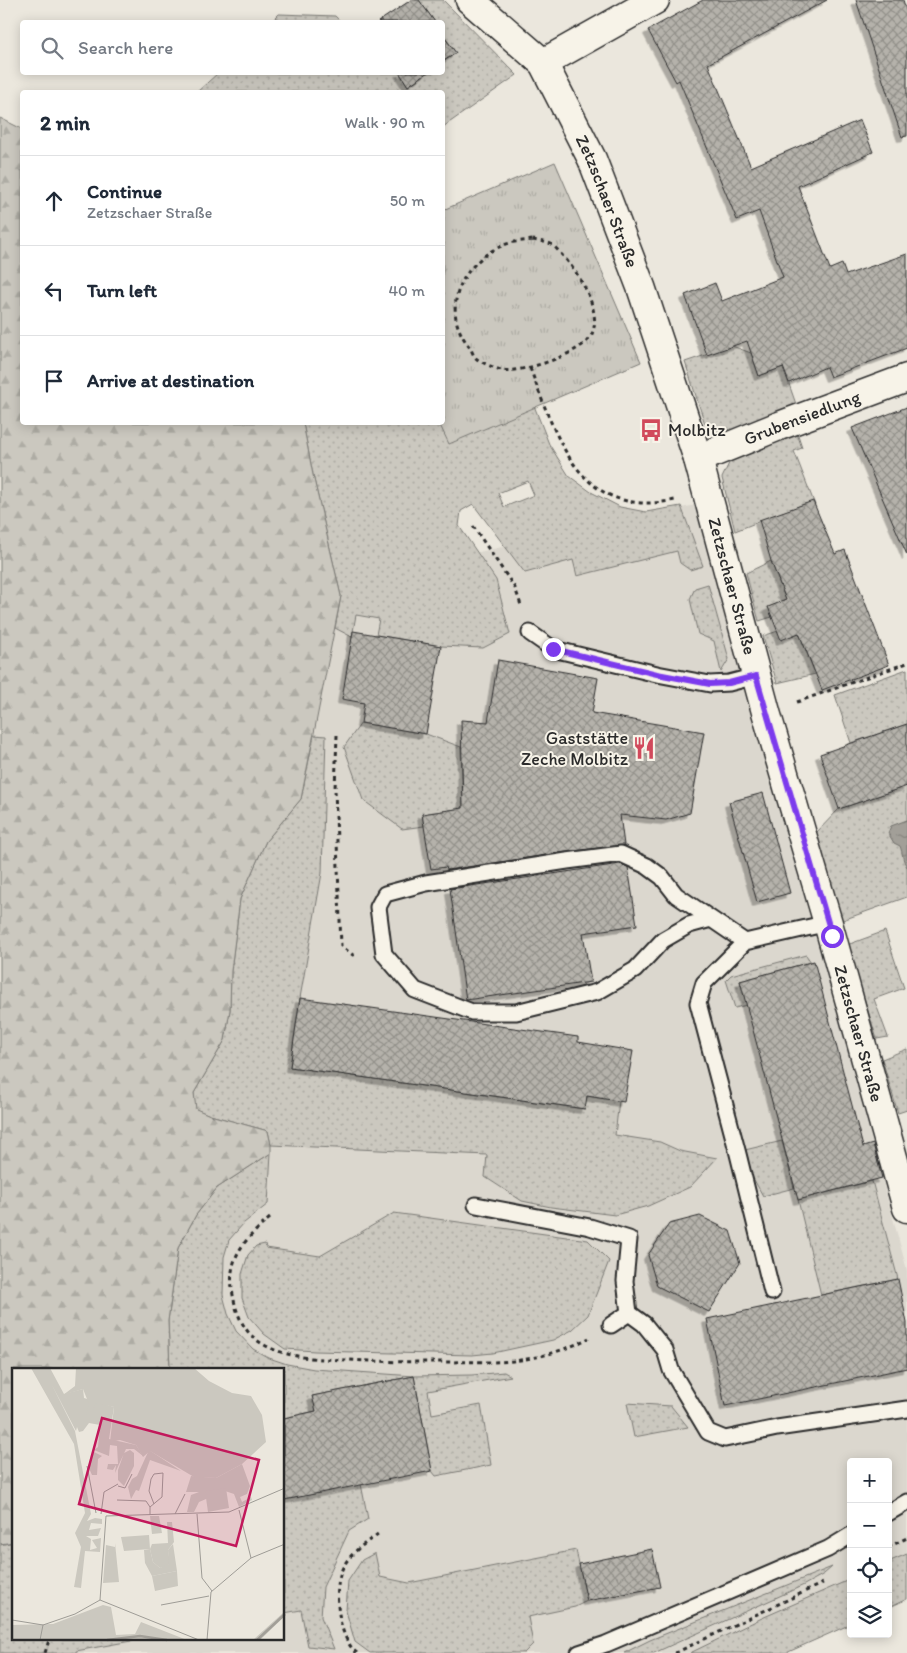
<!DOCTYPE html>
<html lang="en">
<head>
<meta charset="utf-8">
<style>
	:root { --surface:#fff; --page:#f6f6f7; --text:#1f2937; --muted:#747a83; --line:#e0e1e3 }
	body { margin:0; font-family:Itim,sans-serif; background:var(--page); color:var(--text) }
	.controls { position:absolute; right:15px; bottom:15px; display:grid; overflow:hidden; border-radius:5px; box-shadow:0 2px 12px #0003 }
	.controls button { width:45px; height:45px; display:grid; place-items:center; padding:0; border:0; border-bottom:1px solid var(--line); background:var(--surface); color:var(--text); font:25px sans-serif }
	.stop { position:absolute; width:15px; height:15px; margin:-11px; border:4px solid #7c3aed; border-radius:50%; background:#fff }
	.stop.end { background:#7c3aed; border-color:#fff; box-shadow:0 1px 5px #0008 }
	.list { margin:0; padding:0; list-style:none }
	h2 { display:flex; justify-content:space-between; align-items:center; height:65px; margin:0; padding:0 20px; font-size:21px }
	h2 small { font-size:16px; font-weight:400; color:var(--muted) }
	.list li { display:grid; grid-template-columns:32px 1fr auto; gap:15px; align-items:center; box-sizing:border-box; height:90px; padding:0 20px; border-top:1px solid var(--line) }
	.list b { display:block; font-size:19px; white-space:nowrap }
	.list p { margin:0; font-size:16px; white-space:nowrap; color:var(--muted) }
	.list em { font-size:16px; font-style:normal; color:var(--muted) }
	.icon { flex:none; width:28px; height:28px; fill:none; stroke:currentColor; stroke-width:2; stroke-linecap:round; stroke-linejoin:round }
	.map { position:relative; flex:none; width:907px; height:1653px; overflow:hidden }
	.search { position:absolute; background:var(--surface); box-shadow:0 2px 12px #0003; left:20px; top:20px; width:425px; height:55px; display:flex; align-items:center; gap:12px; box-sizing:border-box; padding:0 18px; border-radius:5px; color:var(--muted); font-size:19px }
	.panel { position:absolute; background:var(--surface); box-shadow:0 2px 12px #0003; left:20px; top:90px; width:425px; height:335px; border-radius:5px }
	.map>svg:first-child { display:block }
	.built { fill:#dbd7ce; fill-rule:evenodd }
	.grass { fill:url(#grass-dots); stroke:#7b7a75; fill-rule:evenodd }
	.forest { fill:url(#forest-firs); stroke:#7b7a75 }
	.park { fill:url(#park-tufts); stroke:#7b7a75 }
	.water { fill:url(#water-ripples); stroke:#72716c }
	.building { fill:url(#building-cross-hatch); stroke:#2b2b2b; filter:url(#shadow) }
	.lines { fill:none; stroke-linecap:round; stroke-linejoin:round }
	.service-casing { stroke:#2b2b2b; stroke-width:19 }
	.minor-casing { stroke:#2b2b2b; stroke-width:31 }
	.tertiary-casing { stroke:#2b2b2b; stroke-width:31 }
	.path { stroke:#2b2b2b; stroke-width:3; stroke-dasharray:4 4; stroke-linecap:butt }
	.service { stroke:#f7f3e8; stroke-width:15 }
	.minor { stroke:#f7f3e8; stroke-width:28 }
	.tertiary { stroke:#f7f3e8; stroke-width:28 }
	.route { stroke:#7c3aed; stroke-width:6 }
	.labels { text-anchor:middle; dominant-baseline:central; stroke-width:4; stroke-linejoin:round; paint-order:stroke }
	.street-label { font-size:18px; fill:#2b2b2b; stroke:#f7f3e8 }
	.poi-label { font-size:18px; fill:#2b2b2b; stroke:#f7f3e8; text-anchor:start }
	.inset-river { fill:none; stroke:#a29f98; stroke-width:2.5 }
	.inset-road { fill:none; stroke:#9e9c96; stroke-width:1 }
	.view { fill:#c2185b; fill-opacity:0.15; stroke:#c2185b; stroke-width:2.5 }
	.inset-edge { fill:none; stroke:#2b2b2b; stroke-width:2.5 }
</style>
</head>
<body>
<div class="map">
<svg width="907" height="1653" viewBox="0 0 907 1653">
	<defs>
		<pattern id="grass-dots" width="8" height="8" patternUnits="userSpaceOnUse" patternTransform="scale(1.25)"><rect width="8" height="8" fill="#cbc8bf"/><path d="M2 2h.1M6 6h.1" fill="none" stroke="#aeaca4" stroke-width="1.8" stroke-linecap="round"/></pattern>
		<pattern id="forest-firs" width="22" height="20" patternUnits="userSpaceOnUse" patternTransform="scale(1.25)"><rect width="22" height="20" fill="#cbc8bf"/><path d="M5 1l3.5 6h-7zM16 11l3.5 6h-7z" fill="#aeaca4"/></pattern>
		<pattern id="park-tufts" width="24" height="20" patternUnits="userSpaceOnUse" patternTransform="scale(1.25)"><rect width="24" height="20" fill="#cbc8bf"/><path d="M3 7l-1-3M5 7V3M7 7l1-3M15 17l-1-3M17 17v-4M19 17l1-3" fill="none" stroke="#aeaca4"/></pattern>
		<pattern id="water-ripples" width="26" height="14" patternUnits="userSpaceOnUse" patternTransform="scale(1.25)"><rect width="26" height="14" fill="#a29f98"/><path d="M2 4q2-2 4 0t4 0M15 11q2-2 4 0t4 0" fill="none" stroke="#84827c"/></pattern>
		<pattern id="building-cross-hatch" width="8" height="8" patternUnits="userSpaceOnUse" patternTransform="scale(1.25)"><rect width="8" height="8" fill="#b5b2ab"/><path d="M0 0l8 8M0 8l8-8" fill="none" stroke="#93918b"/></pattern>
		<filter id="shadow"><feDropShadow dx="-4.5" dy="4.5" stdDeviation="0" flood-color="#0004"/></filter>
	</defs>
	<rect width="100%" height="100%" fill="#ebe7dd"/>
	<filter id="ink" filterUnits="userSpaceOnUse"><feTurbulence type="fractalNoise" baseFrequency=".02" numOctaves="2"/><feDisplacementMap in="SourceGraphic" scale="10" xChannelSelector="R" yChannelSelector="G"/><feConvolveMatrix kernelMatrix="1 2 1 2 8 2 1 2 1" color-interpolation-filters="sRGB"/></filter>
	<g filter="url(#ink)">
		<path class="built" d="M700 504 907 1270V1562L888 1570V1462H851V1587L702 1653H0V1364L313 588ZM14 1369H284V1639H14Z"/>
		<path class="grass" d="M419 0H443L517 75 443 127 442 92H197L218 73H399L408 86 428 73 442 72 443 62 456 53 443 34 442 22H435Z
			M279 14 335 16 341 22H271Z
			M732 346 751 353 759 376 783 367 797 407 722 435 705 424 685 362Z
			M524 380 549 444 569 476 591 492 620 507 646 512 681 506 703 566 690 570 680 563 677 551 577 576 573 560 525 573 473 504 461 511 459 526 496 580 510 634 483 648 441 646 376 635 379 619 356 615 352 637 335 628 341 596 313 475 303 423 442 422ZM528 481 534 495 504 507 498 493Z
			M797 433 802 448 794 451 815 505 804 504 735 531 722 478 731 459Z
			M771 561 786 600 769 607 772 617 759 621 746 573Z
			M708 584 729 659 721 672 714 641 698 634 690 599 695 588Z
			M778 631 799 633 814 671 824 672 777 683 763 636Z
			M907 669V724L851 743 835 695Z
			M361 723 426 734 461 747 463 808 422 814 424 826 402 829 363 800 344 747Z
			M314 735 326 736 322 873 300 998 290 1067 584 1109 587 1096 619 1101 615 1135 660 1142 680 1151 717 1158 690 1187 648 1206 615 1215 551 1207 522 1201 485 1177 487 1155 271 1145 268 1131 210 1115 195 1109 194 1093 225 1040 230 1010 231 971 240 899 266 841 301 799Z
			M907 786V897L840 921 815 834 839 809Z
			M885 931 904 988 874 999 888 1037 877 1039 847 945Z
			M806 955 811 962 740 981 747 1005 735 1008 726 980 731 975Z
			M907 1049V1110L898 1113 882 1059Z
			M782 1141 794 1188 763 1196 747 1167 745 1150Z
			M271 1153 268 1204 244 1223 229 1240 224 1257 223 1295 228 1314 236 1331 253 1349 269 1358 287 1364 314 1369 414 1376 472 1375 504 1372 511 1376 428 1391 432 1414 481 1405 491 1465 436 1476 432 1471 414 1376 313 1396 316 1411 284 1418V1369H170L168 1321 178 1248 196 1215 217 1188Z
			M872 1181 898 1279 821 1295 798 1200Z
			M394 1213 588 1240 609 1261 588 1315 572 1330 553 1340 493 1353 472 1355 315 1351 285 1349 264 1334 249 1317 242 1298V1274L248 1255 256 1246 265 1244 266 1248 320 1256Z
			M627 1403 671 1406 688 1427 634 1437Z
			M361 1484 368 1519 349 1531 323 1587 321 1617 334 1649 308 1646 301 1610 284 1613V1500Z
			M14 1542V1639H142L76 1651V1653H0V1545Z
			M576 1550 587 1601 575 1607 528 1617 533 1644 524 1653H370L355 1642 346 1611 348 1581 362 1560 375 1553 380 1577 409 1583Z
			M907 1554V1599L888 1608V1562Z
			M832 1567 824 1574 804 1585 654 1653H624L650 1640Z
			M851 1579V1624L786 1653H690L762 1618Z"/>
		<path class="forest" d="M0 118 22 129V422L303 423 313 475 341 596 301 799 266 841 240 899 231 971 230 1010 225 1040 194 1093 196 1109 210 1115 268 1131 271 1145V1153L217 1188 196 1215 178 1248 168 1321 170 1369H14V1542L0 1544Z"/>
		<path class="park" d="M555 162 641 362 449 444 439 423 442 422 443 210Z"/>
		<path class="water" d="M907 820V867C902 859 903 854 900 846L894 843 888 833 891 826Z"/>
		<path class="building" d="M411 0H419L435 22H378Z
			M703 0H827L708 64 751 167 860 120 873 152 798 186 830 269 842 264 846 275 907 254V348L830 377 826 367 789 383 783 367 759 376 747 341 707 355 685 295 715 283 722 301 783 277 759 211 737 220 679 80 676 82 648 30Z
			M856 0H903L907 13V136L902 137Z
			M442 34 456 53 442 62Z
			M399 72H428L408 86Z
			M907 407V555L852 428Z
			M813 501 835 554 845 550 889 665 822 690 799 633 781 640 768 607 786 600 771 561 759 520Z
			M353 631 441 646 426 734 361 723 364 703 342 699Z
			M498 660 598 678 592 713 704 732 690 813 666 820 620 815 624 845 566 852 447 870 446 867 431 869 422 814 463 808 461 720 488 722Z
			M907 724V786L839 809 820 754Z
			M763 793 790 893 757 902 729 802Z
			M620 864 628 867 637 925 583 933 591 982 466 1000 450 889Z
			M814 961 863 1147 873 1144 882 1178 798 1200 740 981Z
			M300 998 578 1037V1042L633 1051 624 1102 587 1096 585 1109 290 1067Z
			M700 1216 730 1231 740 1263 709 1312 657 1286 648 1255 669 1224Z
			M898 1279 907 1323V1368L725 1406 707 1319Z
			M414 1376 432 1471 284 1500V1418L316 1411 312 1396Z
			M652 1549 660 1587 587 1601 579 1564Z"/>
		<g class="lines">
			<defs>
				<path id="service" d="M530 633 553 649 657 674 710 684 729 683 756 676
					M711 919 689 925 663 940 635 970 597 992 516 1012H472L415 990 384 954 378 907 385 894 426 883 567 861 621 854 647 866 662 877 676 895 745 942
					M476 1205 590 1227 629 1239 625 1281 629 1313
					M772 1292 738 1154 698 1003 704 983 745 942 828 923
					M611 1325 629 1313 644 1324 665 1350 671 1370 708 1432 725 1439 777 1428 907 1409
					M888 1513 907 1502
					M579 1653 606 1644 828 1549 851 1535"/>
				<g id="minor">
					<path d="M543 63 655 0"/>
					<path id="s1" d="M698 459 779 426 907 378"/>
				</g>
				<g id="tertiary">
					<path id="s2" d="M470 0 543 63 592 159 641 287 698 459 766 712 828 923 907 1208"/>
				</g>
			</defs>
			<use href="#service" class="service-casing"/>
			<use href="#minor" class="minor-casing"/>
			<use href="#tertiary" class="tertiary-casing"/>
			<path class="path" d="M533 240C538 241 546 242 551 244 555 246 559 252 562 255 578 272 604 312 591 336 581 354 520 374 501 370 495 368 482 363 477 359 474 357 472 352 471 349 464 340 458 330 456 319 450 284 478 252 510 243 517 241 525 241 533 240Z
				M530 368C557 439 580 520 675 500
				M473 526 515 588 522 608
				M797 702 907 663
				M337 735 335 789 341 946 353 955 358 954
				M270 1218C244 1240 226 1258 233 1295 236 1312 243 1331 258 1341 284 1359 319 1359 349 1360 384 1362 418 1362 452 1362 472 1361 493 1363 513 1361 539 1358 566 1350 589 1338
				M888 1547 907 1538
				M45 1653 49 1640
				M357 1653C339 1640 333 1593 341 1572 347 1555 364 1544 378 1534
				M675 1653 823 1583"/>
			<use href="#service" class="service"/>
			<use href="#minor" class="minor"/>
			<use href="#tertiary" class="tertiary"/>
		</g>
	</g>
	<g class="lines" filter="url(#ink)">
		<path class="route" d="M553 649 657 674 710 684 729 683 756 676 832 936"/>
	</g>
	<defs>
		<symbol id="bus-bare" viewBox="-9 -9 18 18"><path d="M-5-6H5V4H4V6H2V4H-2V6H-4V4H-5ZM-3.5-4V0h7V-4ZM-3.5 1.2v1.5H-2V1.2ZM2 1.2v1.5H3.5V1.2Z" fill="#d1495b" stroke="#f7f3e8" stroke-width="2.5" paint-order="stroke"/></symbol>
		<symbol id="restaurant-bare" viewBox="-9 -9 18 18"><path d="M-5-6h1v4h1v-4h1v4h1v-4h1v5L-1.5 .5V6h-2V.5L-5-1ZM5-6V6H3V1.5H1.5Q1.5-4 5-6Z" fill="#d1495b" stroke="#f7f3e8" stroke-width="2.5" paint-order="stroke"/></symbol>
	</defs>
	<g fill-rule="evenodd">
		<use href="#bus-bare" x="635" y="414" width="32" height="32"/>
		<use href="#restaurant-bare" x="628" y="732" width="32" height="32"/>
	</g>
	<g class="labels">
		<g class="street-label">
			<text stroke="none"><textPath href="#s2" startOffset="249">Zetzschaer Straße</textPath></text>
			<text stroke="none"><textPath href="#s1" startOffset="112">Grubensiedlung</textPath></text>
			<text stroke="none"><textPath href="#s2" startOffset="654">Zetzschaer Straße</textPath></text>
			<text stroke="none"><textPath href="#s2" startOffset="1119">Zetzschaer Straße</textPath></text>
		</g>
		<g class="poi-label">
			<text x="668" y="430">Molbitz</text>
			<text x="628" y="738" text-anchor="end">Gaststätte<tspan x="628" dy="21">Zeche Molbitz</tspan></text>
		</g>
	</g>
	<g transform="translate(12 1368)">
		<rect width="272" height="272" fill="#ebe7dd"/>
		<path d="M19 0H38L52 26 71 21 72 30 102 39 97 71 124 77 131 88 122 81H114L103 105 104 97 101 102 95 101 96 96H106L105 78 98 77 97 88 82 82 86 79 88 57 77 55 71 63 67 64 65 59 64 63 40 17 63 63 79 146 75 153 83 150 90 151V156L79 155 77 162 89 160 86 168H89H74L79 171 78 182 85 180 80 172 89 170 88 184 73 183 69 220 62 219 69 179 63 165 73 145 62 76ZM118 82 122 85V98L112 118 106 112V102L112 85ZM137 82 169 103 138 92 127 123 124 122 119 131 116 119 120 111 125 108ZM82 84 90 88 86 91 85 107H80L76 98ZM230 96 238 118 235 126 228 129 230 134 239 129 240 132 227 139 222 126 213 123 187 134 182 144H175L179 127 187 124H174L179 108 204 110ZM138 148H147L150 165 140 166ZM155 154H160L162 174 156 182 158 196 153 199 148 200 141 194 138 181 112 183 109 169 137 167 138 181 140 176 156 175ZM103 175 107 214 91 215 94 177 103 179ZM165 203 166 218 143 223 140 208ZM91 237 99 239 104 267 123 266 129 254 175 272H0V257L41 256ZM272 244V249L248 272H241Z" fill="#cbc8bf"/>
		<path d="M64 0H182L197 13 220 25 239 28 250 47 254 74 230 96 204 110 182 109 138 83 131 89 124 77 108 72 98 74 102 39 84 35 80 44 74 48 77 36 71 21 51 27 63 18ZM161 176 165 203 140 208 133 195 132 182 138 181 141 194 148 200 157 196 156 182Z" fill="#cbc8bf"/>
		<path d="M214 120 217 140 196 144 193 123Z" fill="#cbc8bf"/>
		<path class="inset-river" d="M95 272 128 268 155 272M245 272 273 246"/>
		<path class="inset-road" d="M75 98 84 145M106 118 113 120 120 106M105 132 134 133 138 139V147M138 139 150 129 151 105 142 106 139 111 137 123 142 136M227 142 239 190M89 146 92 124 106 116M163 146 173 126M185 146 190 210 200 223M88 232 187 272M149 237 197 228M0 252 31 257M28 272 31 257 63 246 88 232 94 148 217 144 273 120M195 272 199 224 239 190 273 176"/>
		<path class="view" d="M90 50 247 92 224 178 67 136Z"/>
		<rect width="272" height="272" class="inset-edge"/>
	</g>
</svg>
<div class="controls">
<button>+</button>
<button>−</button>
<button><svg class="icon" aria-label="locate" viewBox="0 0 24 24"><circle cx="12" cy="12" r="6"/><path d="M12 2v4M12 18v4M2 12h4M18 12h4"/></svg></button>
<button><svg class="icon" aria-label="layers" viewBox="0 0 24 24"><path d="M12 4l9 5-9 5-9-5zM3 14l9 5 9-5"/></svg></button>
</div>
<div class="stop" style="left:832px;top:936px"></div>
<div class="stop end" style="left:553px;top:649px"></div>
<div class="search"><svg class="icon" aria-label="search" viewBox="0 0 24 24"><circle cx="10" cy="10" r="6"/><path d="M15 15l6 6"/></svg>Search here</div>
<section class="panel">
<h2>2 min<small>Walk · 90 m</small></h2>
<ul class="list">
<li><svg class="icon" aria-label="ahead" viewBox="0 0 24 24"><path d="M12 20V5M6 11l6-6 6 6"/></svg><div><b>Continue</b><p>Zetzschaer Straße</p></div><em>50 m</em></li>
<li><svg class="icon" aria-label="left" viewBox="0 0 24 24"><path d="M17 20v-9H6M10 6l-5 5 5 5"/></svg><div><b>Turn left</b></div><em>40 m</em></li>
<li><svg class="icon" aria-label="arrive" viewBox="0 0 24 24"><path d="M6 21V4h12l-3 4 3 4H6"/></svg><div><b>Arrive at destination</b></div></li>
</ul>
</section>
</div>
</body>
</html>
